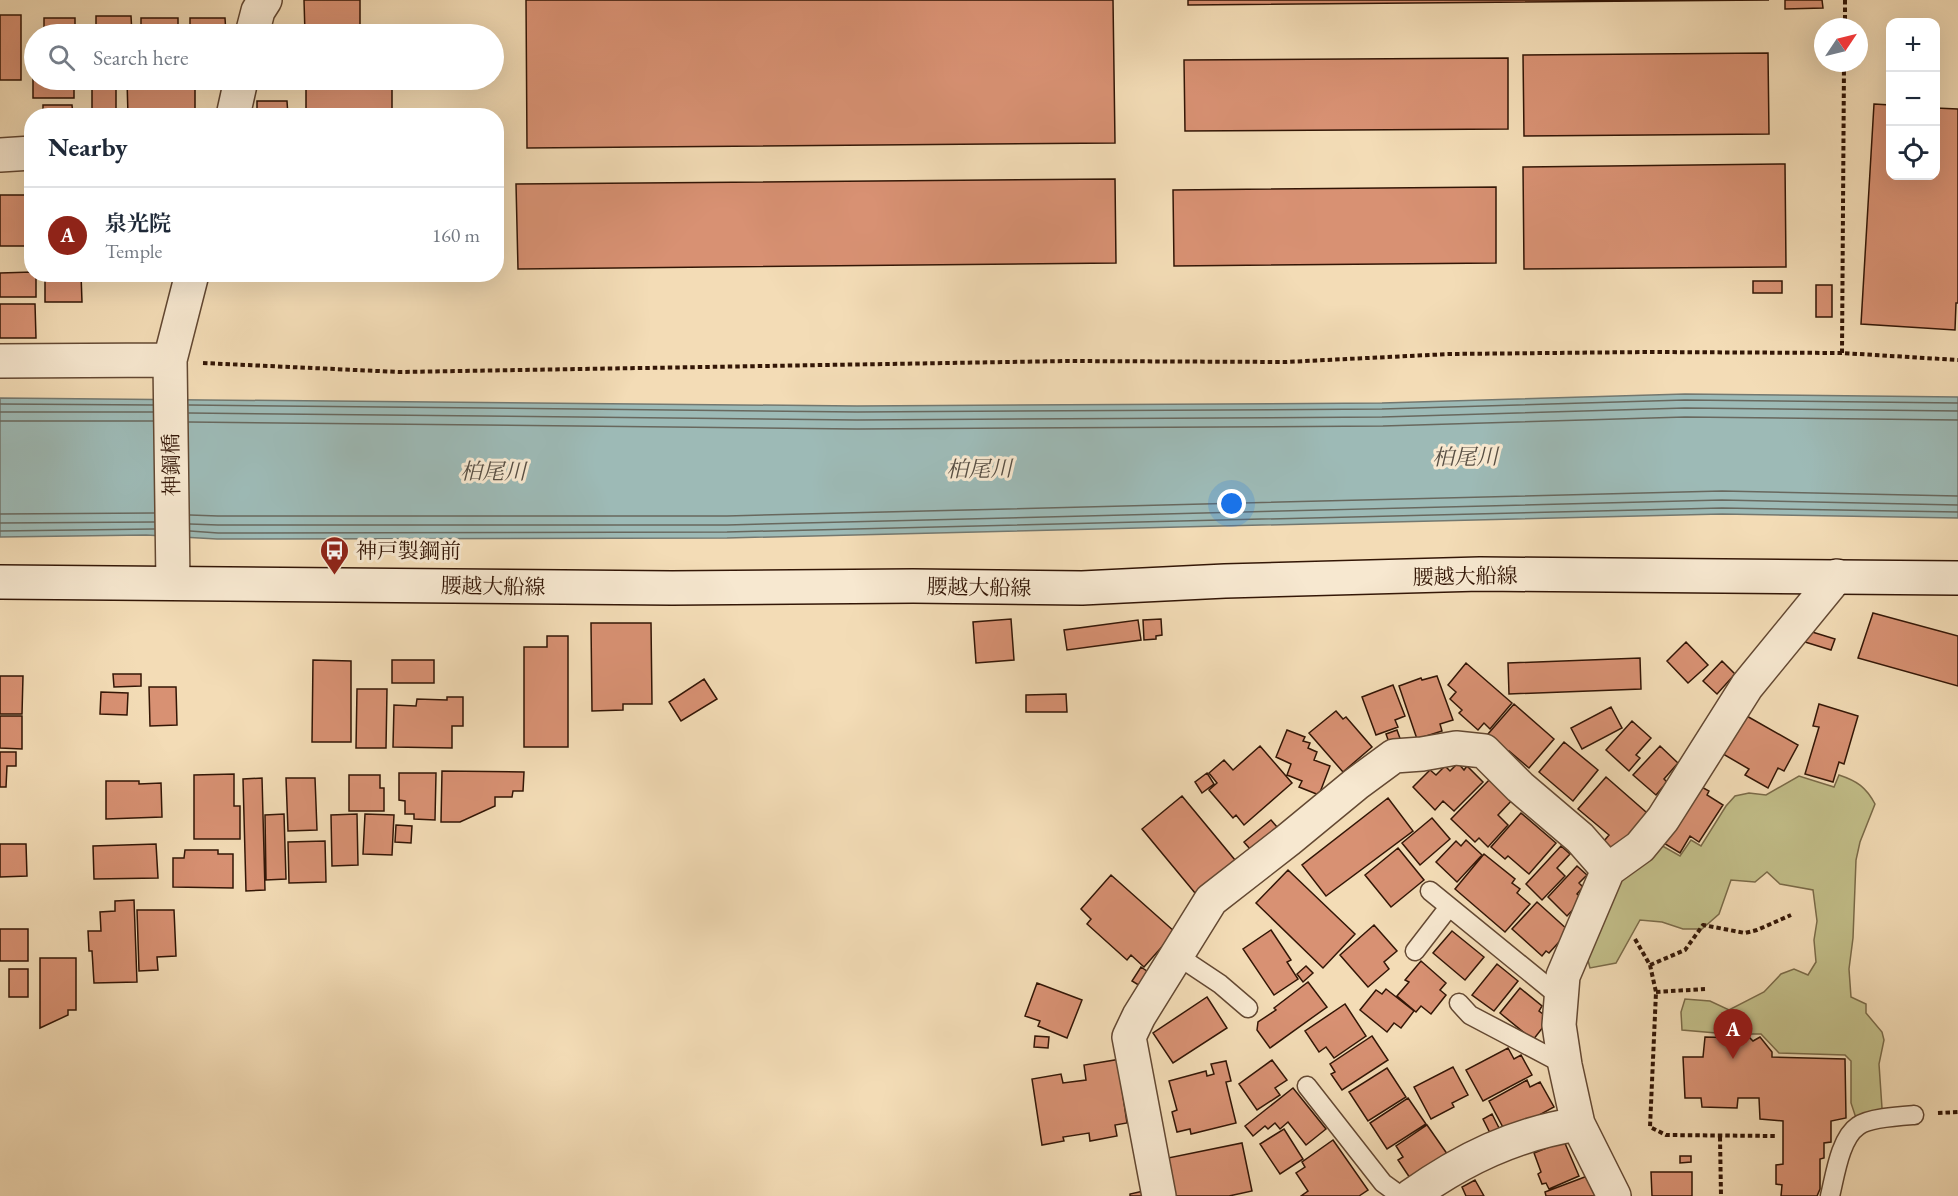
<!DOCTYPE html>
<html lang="en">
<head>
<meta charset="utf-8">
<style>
	:root { --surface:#fff; --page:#f2f2f3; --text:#1f2937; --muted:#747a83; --line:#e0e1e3; --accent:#8f2418 }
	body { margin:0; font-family:"EB Garamond","Noto Serif JP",serif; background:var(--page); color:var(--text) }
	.controls { position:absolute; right:18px; top:18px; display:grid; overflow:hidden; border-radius:12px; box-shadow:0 6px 24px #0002 }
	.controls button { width:54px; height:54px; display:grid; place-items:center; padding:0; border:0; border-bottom:2px solid var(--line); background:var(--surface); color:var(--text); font:30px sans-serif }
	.compass { position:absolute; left:1814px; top:18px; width:54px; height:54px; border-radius:50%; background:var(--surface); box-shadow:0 6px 24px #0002; rotate:55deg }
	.you { position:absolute; left:1232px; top:504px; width:21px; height:21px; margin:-15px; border:4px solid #fff; border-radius:50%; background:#1a73e8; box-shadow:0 0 0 9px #1a73e833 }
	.badge { display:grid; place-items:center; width:39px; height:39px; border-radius:50%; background:var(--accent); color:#fff; font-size:20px; font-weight:700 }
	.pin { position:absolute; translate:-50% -50px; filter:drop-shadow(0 2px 3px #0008) }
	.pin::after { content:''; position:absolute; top:32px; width:21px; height:18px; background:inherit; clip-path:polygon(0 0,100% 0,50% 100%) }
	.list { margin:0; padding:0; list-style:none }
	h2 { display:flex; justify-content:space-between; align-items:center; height:78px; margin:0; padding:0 24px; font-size:26px }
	h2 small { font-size:20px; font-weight:400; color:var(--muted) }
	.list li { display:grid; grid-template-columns:39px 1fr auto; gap:18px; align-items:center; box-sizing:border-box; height:96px; padding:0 24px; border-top:2px solid var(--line) }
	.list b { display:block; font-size:22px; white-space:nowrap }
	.list p { margin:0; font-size:20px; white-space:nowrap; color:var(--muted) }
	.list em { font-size:20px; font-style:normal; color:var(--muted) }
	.icon { flex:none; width:33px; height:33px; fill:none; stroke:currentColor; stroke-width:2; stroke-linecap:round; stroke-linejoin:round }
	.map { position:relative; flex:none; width:1958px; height:1196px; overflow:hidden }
	.search { position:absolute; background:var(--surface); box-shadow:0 6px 24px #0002; left:24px; top:24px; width:480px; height:66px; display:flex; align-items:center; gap:15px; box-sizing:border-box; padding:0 21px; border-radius:33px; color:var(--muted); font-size:22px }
	.panel { position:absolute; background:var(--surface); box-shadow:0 6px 24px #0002; left:24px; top:108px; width:480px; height:174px; border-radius:24px }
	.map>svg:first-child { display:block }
	.green { fill:#c2be89; stroke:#7a6a48; stroke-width:1.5 }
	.water { fill:#9dbab6; stroke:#737870; stroke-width:1.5 }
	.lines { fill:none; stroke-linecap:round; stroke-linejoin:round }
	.shore { stroke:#68685e; stroke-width:1.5 }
	.building { fill:#d89173; stroke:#331606; stroke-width:1.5 }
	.service-casing { stroke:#634832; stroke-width:21 }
	.minor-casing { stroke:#634832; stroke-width:36 }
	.secondary-casing { stroke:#331606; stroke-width:36 }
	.path { stroke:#331606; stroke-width:4; stroke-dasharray:4.5 3; stroke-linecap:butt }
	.service { stroke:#f7e8d0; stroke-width:18 }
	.minor { stroke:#f7e8d0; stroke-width:33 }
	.secondary { stroke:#f7e8d0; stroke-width:33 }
	.labels { text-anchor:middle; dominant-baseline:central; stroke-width:6; stroke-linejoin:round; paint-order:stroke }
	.street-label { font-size:21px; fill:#331606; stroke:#f7e8d0 }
	.poi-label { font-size:21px; fill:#331606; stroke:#f7e8d0; text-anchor:start }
	.water-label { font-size:22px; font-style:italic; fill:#584f44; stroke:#f7e8d0 }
</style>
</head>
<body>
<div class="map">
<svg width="1958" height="1196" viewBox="0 0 1958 1196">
	<rect width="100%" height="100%" fill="#f3dcb6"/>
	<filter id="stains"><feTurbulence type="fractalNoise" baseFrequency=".00333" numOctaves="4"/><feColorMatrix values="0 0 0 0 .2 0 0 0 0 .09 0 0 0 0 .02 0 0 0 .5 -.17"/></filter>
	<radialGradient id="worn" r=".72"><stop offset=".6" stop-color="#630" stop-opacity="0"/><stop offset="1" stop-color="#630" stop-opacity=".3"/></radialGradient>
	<path class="green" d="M1839 775C1857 781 1866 787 1875 804L1860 842 1856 860 1853 938 1849 969 1851 997 1866 1004V1013L1882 1032 1884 1040 1879 1064 1882 1108 1874 1117 1857 1121 1851 1103V1061L1845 1055 1779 1053 1761 1034H1728L1682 1030 1681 1012 1685 999 1710 1001 1729 1010 1764 992 1781 974 1794 969 1808 975 1816 962 1814 940 1817 921 1813 890 1780 884 1767 872 1755 882 1731 880 1719 914 1702 929H1683L1662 922 1640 920 1616 963 1590 968 1584 946 1616 880 1659 844 1680 856 1691 840 1701 846 1726 806 1735 796 1749 793 1766 795 1799 776 1834 787Z"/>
	<path class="water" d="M1685 394 1958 397V518L1722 514 727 538 217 539 146 535 0 537V398L857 406 1382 403Z"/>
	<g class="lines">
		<path class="shore" d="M0 404 153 405
			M189 405 857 412 1382 409 1685 400 1958 403
			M0 412H153
			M189 413 857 420 1382 417 1685 408 1958 411
			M0 421H153
			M189 422 857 429 1383 426 1685 417 1958 420
			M0 514 154 513
			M190 515 218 516H727L1722 491 1958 496
			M0 523 154 522
			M190 524 218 525H727L1722 500 1958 505
			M0 531 154 529
			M190 531 218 533 727 532 1722 508 1958 512"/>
	</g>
	<path class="building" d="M304 0H360V34H305Z
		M526 0H1113L1115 143 527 148Z
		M1188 0H1769L1188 5Z
		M1785 0H1822L1823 8 1785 9Z
		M0 15H21V80H0Z
		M96 16H131L132 34H96Z
		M44 18H75V34H44Z
		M141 18H178V34H141Z
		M190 18H225L226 34H190Z
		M1768 53 1769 134 1524 136 1523 55Z
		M1508 58V129L1185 131 1184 60Z
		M33 76 34 80H74V98H33Z
		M92 80H116V116H92Z
		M127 80H195V116H128Z
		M306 80H392V116H306Z
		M257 101H287L288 116H257Z
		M1874 104 1890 105V176H1936V108L1958 109V303H1956L1955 330 1861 324Z
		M43 105H72L73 116H43Z
		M1785 164 1786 267 1524 269 1523 167Z
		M1115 179 1116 263 518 269 516 184Z
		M1496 187V263L1174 266 1173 190Z
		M0 195H32V246H0Z
		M32 272V274H36V297H0V273Z
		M45 274H81L82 302H45Z
		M1753 281H1782V293H1753Z
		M1816 285H1832V317H1816Z
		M0 304H35L36 338H0Z
		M1873 613 1958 636V686L1858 658Z
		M1011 619 1014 660 976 663 973 622Z
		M1161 619 1162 635 1156 636V639L1144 640 1143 620Z
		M1138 620 1141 640 1067 650 1064 630Z
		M591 623H651L652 704H623V710L592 711Z
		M1809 631 1835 639 1831 650 1805 642Z
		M547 636H568V747H524V647H547Z
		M1686 642 1708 665 1688 683 1667 661Z
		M1640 658 1641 689 1509 694 1508 663Z
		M313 660 351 661V742H312Z
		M392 660H434V683H392Z
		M1722 661 1735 674 1717 694 1703 681Z
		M1466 663 1512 703 1490 729 1484 723 1478 730 1459 713 1462 710 1450 699 1456 692 1448 685Z
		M113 674H141V686L114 687Z
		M0 676H23L22 714H0Z
		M1437 676 1453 720 1440 724 1442 731 1417 739 1399 686 1421 678 1422 680Z
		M704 679 717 699 681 721 669 702Z
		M1393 685 1405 716 1395 720 1398 727 1376 735 1362 697Z
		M149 687H176L177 725 150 726Z
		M357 689H387L386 748H356Z
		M101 692 128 693 127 715 100 714Z
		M1066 694 1067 712H1026V695Z
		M447 697H463V726H452V748L393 747 394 705 416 706 417 699 447 700Z
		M1514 704 1554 739 1529 768 1509 751 1505 755 1489 742 1493 738 1488 734Z
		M1819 704 1858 716 1844 764 1839 762 1833 782 1805 774 1819 727 1813 726Z
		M1611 707 1622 728 1582 749 1571 728Z
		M1336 711 1343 719 1346 717 1372 747 1343 772 1309 733Z
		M1745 715 1798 745 1784 771 1778 768 1768 788 1745 775 1749 769 1723 754Z
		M0 716H22V749L0 748Z
		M1632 721 1651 738 1636 755 1640 758 1629 771 1606 750Z
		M1287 730 1305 737 1303 741 1310 743 1308 748 1317 752 1314 760 1330 766 1319 795 1299 787 1302 781 1287 775 1291 764 1276 757Z
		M1397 730 1402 744 1391 748 1386 734Z
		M1564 742 1598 770 1573 801 1539 772Z
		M1260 746 1292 783 1244 825 1236 815 1233 818 1209 790 1217 783 1209 773 1224 760 1233 770Z
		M1660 746 1678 763 1664 779 1667 782 1656 795 1633 775Z
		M0 752H16V766H7L6 787H0Z
		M1458 763 1464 770 1467 766 1483 782 1454 811 1443 801 1435 810 1413 787 1430 770 1436 775 1445 766 1450 771Z
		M442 771 524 772 523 791H513L512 797H495V806L460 822H441Z
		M399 773H436L435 820 414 819V814H405V801L399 800Z
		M1207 773 1214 784 1202 793 1195 782Z
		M234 774V806H240V839H194V775Z
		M349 775H380V788H384V811H349Z
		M1492 777 1514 798 1498 815 1508 825 1488 847 1479 838 1475 842 1451 819Z
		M1606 777 1654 819 1616 852 1604 841 1609 835 1578 809Z
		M262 778 265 890 246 891 243 779Z
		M286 778H315L317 830 288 831Z
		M106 781H139V784L161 783 162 817 106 819Z
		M1698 785 1709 791 1707 795 1723 805 1699 842 1690 836 1680 853 1662 842Z
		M1182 796 1235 860 1195 893 1142 829Z
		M1388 798 1413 831 1326 896 1302 865Z
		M1521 813 1556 843 1529 874 1508 856 1505 859 1491 847Z
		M284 814 286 879 266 880 265 815Z
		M357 814 358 865 332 866 331 815Z
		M365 814 394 815 392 855 363 854Z
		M1432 818 1450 839 1420 865 1402 843Z
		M1271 820 1283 834 1256 856 1244 842Z
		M396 825 412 826 411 843 395 842Z
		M1466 840 1482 855 1457 882 1436 862 1456 841 1461 846Z
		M325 841 326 882 289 883 288 842Z
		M0 844H26L27 876 0 877Z
		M156 844 158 878 94 879 93 846Z
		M1561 846 1570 854 1557 868 1565 876 1542 900 1526 884Z
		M1398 848 1424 880 1391 907 1365 875Z
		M185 850H218V854H233V888L173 887V858H184Z
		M1484 854 1515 879 1512 883 1520 889 1517 893 1530 904 1505 932 1455 889Z
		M1577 866 1587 875 1579 883 1583 887 1577 894 1583 899 1567 916 1548 897Z
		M1288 870 1355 934 1323 968 1256 903Z
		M1111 875 1175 932 1144 967 1131 955 1127 960 1087 924 1091 919 1081 909Z
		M134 900 137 982 94 983 92 951H89L88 931H101L100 912 115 911V901Z
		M1537 902 1569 931 1549 953 1546 951 1542 956 1512 929Z
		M137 910H174L176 956 157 957 158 970 139 971Z
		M1374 925 1397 951 1384 962 1389 969 1368 987 1340 955Z
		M0 929H28V961H0Z
		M1271 930 1291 960 1287 962 1298 979 1274 995 1243 949Z
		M1452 931 1484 957 1465 980 1433 953Z
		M40 958H76V1010H68V1015L40 1028Z
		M1421 961 1446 983 1440 990 1446 995 1431 1014 1421 1006 1416 1012 1397 996 1409 982 1405 980Z
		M1497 964 1518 981 1494 1011 1472 995Z
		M1306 966 1313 973 1303 982 1297 974Z
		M1141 967 1154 976 1145 989 1132 981Z
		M9 969H28V997H9Z
		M1308 982 1327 1007 1270 1048 1257 1030 1258 1022 1276 1010 1274 1008Z
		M1037 983 1082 1000 1067 1038 1038 1026 1040 1021 1025 1016Z
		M1520 988 1542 1006 1539 1011 1547 1017V1022L1533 1040 1500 1013Z
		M1386 989 1414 1011 1401 1028 1394 1023 1387 1032 1360 1010 1376 990 1382 994Z
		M1207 997 1227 1028 1173 1063 1153 1033Z
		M1345 1004 1366 1036 1334 1058 1326 1047 1319 1052 1305 1031Z
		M1035 1036 1049 1037 1048 1048 1034 1047Z
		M1372 1036 1388 1060 1342 1090 1331 1074 1335 1072 1330 1064Z
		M1705 1037 1739 1038 1740 1044 1749 1037 1753 1041 1760 1037 1772 1052V1057L1845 1059 1846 1118 1831 1121V1142L1824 1143V1158L1820 1159V1189L1817 1196H1781L1782 1185 1776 1184V1165L1783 1164V1121L1760 1119 1759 1098H1738L1737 1108 1702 1107 1701 1098H1685L1683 1057H1703Z
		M1508 1048 1514 1059 1521 1055 1532 1075 1483 1101 1466 1070Z
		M1121 1059 1120 1076 1127 1123 1115 1125 1117 1136 1090 1141 1089 1133 1063 1137 1064 1141 1042 1145 1032 1079 1061 1074 1063 1083 1086 1080 1084 1065Z
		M1272 1060 1287 1080 1275 1088 1280 1095 1257 1110 1239 1084Z
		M1226 1061 1231 1081 1226 1082 1236 1123 1191 1134 1190 1129 1177 1132 1172 1112 1177 1110 1169 1081 1206 1071 1207 1076 1214 1074 1211 1064Z
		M1453 1067 1468 1095 1452 1103 1454 1107 1431 1119 1414 1087Z
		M1387 1068 1406 1097 1368 1121 1349 1092Z
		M1527 1080 1530 1087 1540 1082 1554 1107 1506 1133 1489 1101Z
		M1293 1088 1326 1129 1306 1145 1288 1122 1280 1129 1275 1123 1268 1129 1265 1126 1253 1136 1245 1126Z
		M1408 1098 1426 1124 1387 1149 1370 1123Z
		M1492 1114 1500 1130 1491 1135 1483 1119Z
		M1427 1125 1450 1158 1410 1178 1398 1160 1403 1157 1396 1146Z
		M1284 1129 1303 1159 1280 1174 1260 1144Z
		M1333 1140 1368 1190 1359 1196H1301L1308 1191 1296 1173 1305 1167 1302 1162Z
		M1564 1141 1579 1176 1549 1189 1546 1183 1542 1184 1538 1174 1541 1172 1534 1153Z
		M1242 1143 1252 1191 1229 1196H1171L1163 1159Z
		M1680 1156H1691V1162L1680 1163Z
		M1651 1172H1692V1196H1652Z
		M1590 1175 1598 1196H1546L1545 1192Z
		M1475 1180 1484 1196H1466L1462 1187Z
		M1148 1190 1149 1196H1130V1194Z"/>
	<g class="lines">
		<defs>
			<path id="service" d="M1430 891 1560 997
				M1415 951 1449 907
				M1178 956 1220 984 1248 1008
				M1459 1003 1470 1015 1565 1065
				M1307 1086 1383 1183 1401 1196
				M1830 1196C1835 1176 1840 1138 1858 1126 1868 1118 1900 1116 1914 1115"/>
			<path id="minor" d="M252 34 258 11 265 0
				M233 116 241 80
				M0 155 32 153
				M0 361 170 360
				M173 583 170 360 192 274
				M1159 1196 1129 1037 1139 1016 1211 900 1288 840 1356 784 1394 756 1422 754 1456 748 1484 751 1520 787 1580 838 1608 870
				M1411 1196C1463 1159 1515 1134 1578 1124
				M1614 1196 1578 1124 1565 1065 1559 1025 1563 976 1608 870 1640 847 1663 819 1747 686 1837 576"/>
			<path id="secondary" d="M0 582 672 588 913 586 1082 588 1225 581 1480 574 1958 578"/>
		</defs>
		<use href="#service" class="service-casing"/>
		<use href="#minor" class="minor-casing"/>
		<use href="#secondary" class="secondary-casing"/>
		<path class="path" d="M1845 27V0
			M1842 353 1844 63
			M203 363 399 372 1068 361 1285 362 1450 354 1649 352 1842 353 1958 360
			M1635 939 1650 965 1656 992 1650 1127 1666 1135 1775 1136
			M1650 965 1685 950 1703 925 1745 933 1757 930 1791 915
			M1656 992 1705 989
			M1938 1113 1958 1112
			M1720 1137 1721 1196"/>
		<use href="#service" class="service"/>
		<use href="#minor" class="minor"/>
		<use href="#secondary" class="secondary"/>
	</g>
	<defs>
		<symbol id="bus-pin" viewBox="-11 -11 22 30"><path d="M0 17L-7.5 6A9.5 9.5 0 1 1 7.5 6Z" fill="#8f2418" stroke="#f7e8d0"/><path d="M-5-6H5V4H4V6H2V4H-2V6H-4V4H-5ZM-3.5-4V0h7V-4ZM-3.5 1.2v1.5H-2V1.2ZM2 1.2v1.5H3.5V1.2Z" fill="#fff"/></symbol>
	</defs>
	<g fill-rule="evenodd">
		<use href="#bus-pin" x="318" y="534" width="33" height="45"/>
	</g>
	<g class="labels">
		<g class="street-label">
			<text transform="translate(171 465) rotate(-91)">神鋼橋</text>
			<text transform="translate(1465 576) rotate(-1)">腰越大船線</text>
			<text transform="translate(493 586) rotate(1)">腰越大船線</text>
			<text transform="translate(979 587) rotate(1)">腰越大船線</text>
		</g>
		<g class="poi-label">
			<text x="356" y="550">神戸製鋼前</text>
		</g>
		<g class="water-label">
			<text transform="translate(1465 457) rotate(-1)">柏尾川</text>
			<text transform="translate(979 469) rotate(-1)">柏尾川</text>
			<text x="493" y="471">柏尾川</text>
		</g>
	</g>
	<rect width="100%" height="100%" filter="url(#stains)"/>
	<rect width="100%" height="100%" fill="url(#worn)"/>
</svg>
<div class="controls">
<button>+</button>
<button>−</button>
<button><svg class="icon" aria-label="locate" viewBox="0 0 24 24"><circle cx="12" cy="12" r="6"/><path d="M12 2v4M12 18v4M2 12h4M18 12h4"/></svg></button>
</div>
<svg class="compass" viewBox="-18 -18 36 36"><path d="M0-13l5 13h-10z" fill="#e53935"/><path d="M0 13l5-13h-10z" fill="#747a83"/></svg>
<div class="you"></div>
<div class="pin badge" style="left:1733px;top:1059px">A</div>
<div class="search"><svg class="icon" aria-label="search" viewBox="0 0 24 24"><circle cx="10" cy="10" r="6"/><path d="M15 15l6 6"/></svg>Search here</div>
<section class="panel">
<h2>Nearby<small></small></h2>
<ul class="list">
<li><span class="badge">A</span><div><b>泉光院</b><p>Temple</p></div><em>160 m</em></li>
</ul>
</section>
</div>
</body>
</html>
